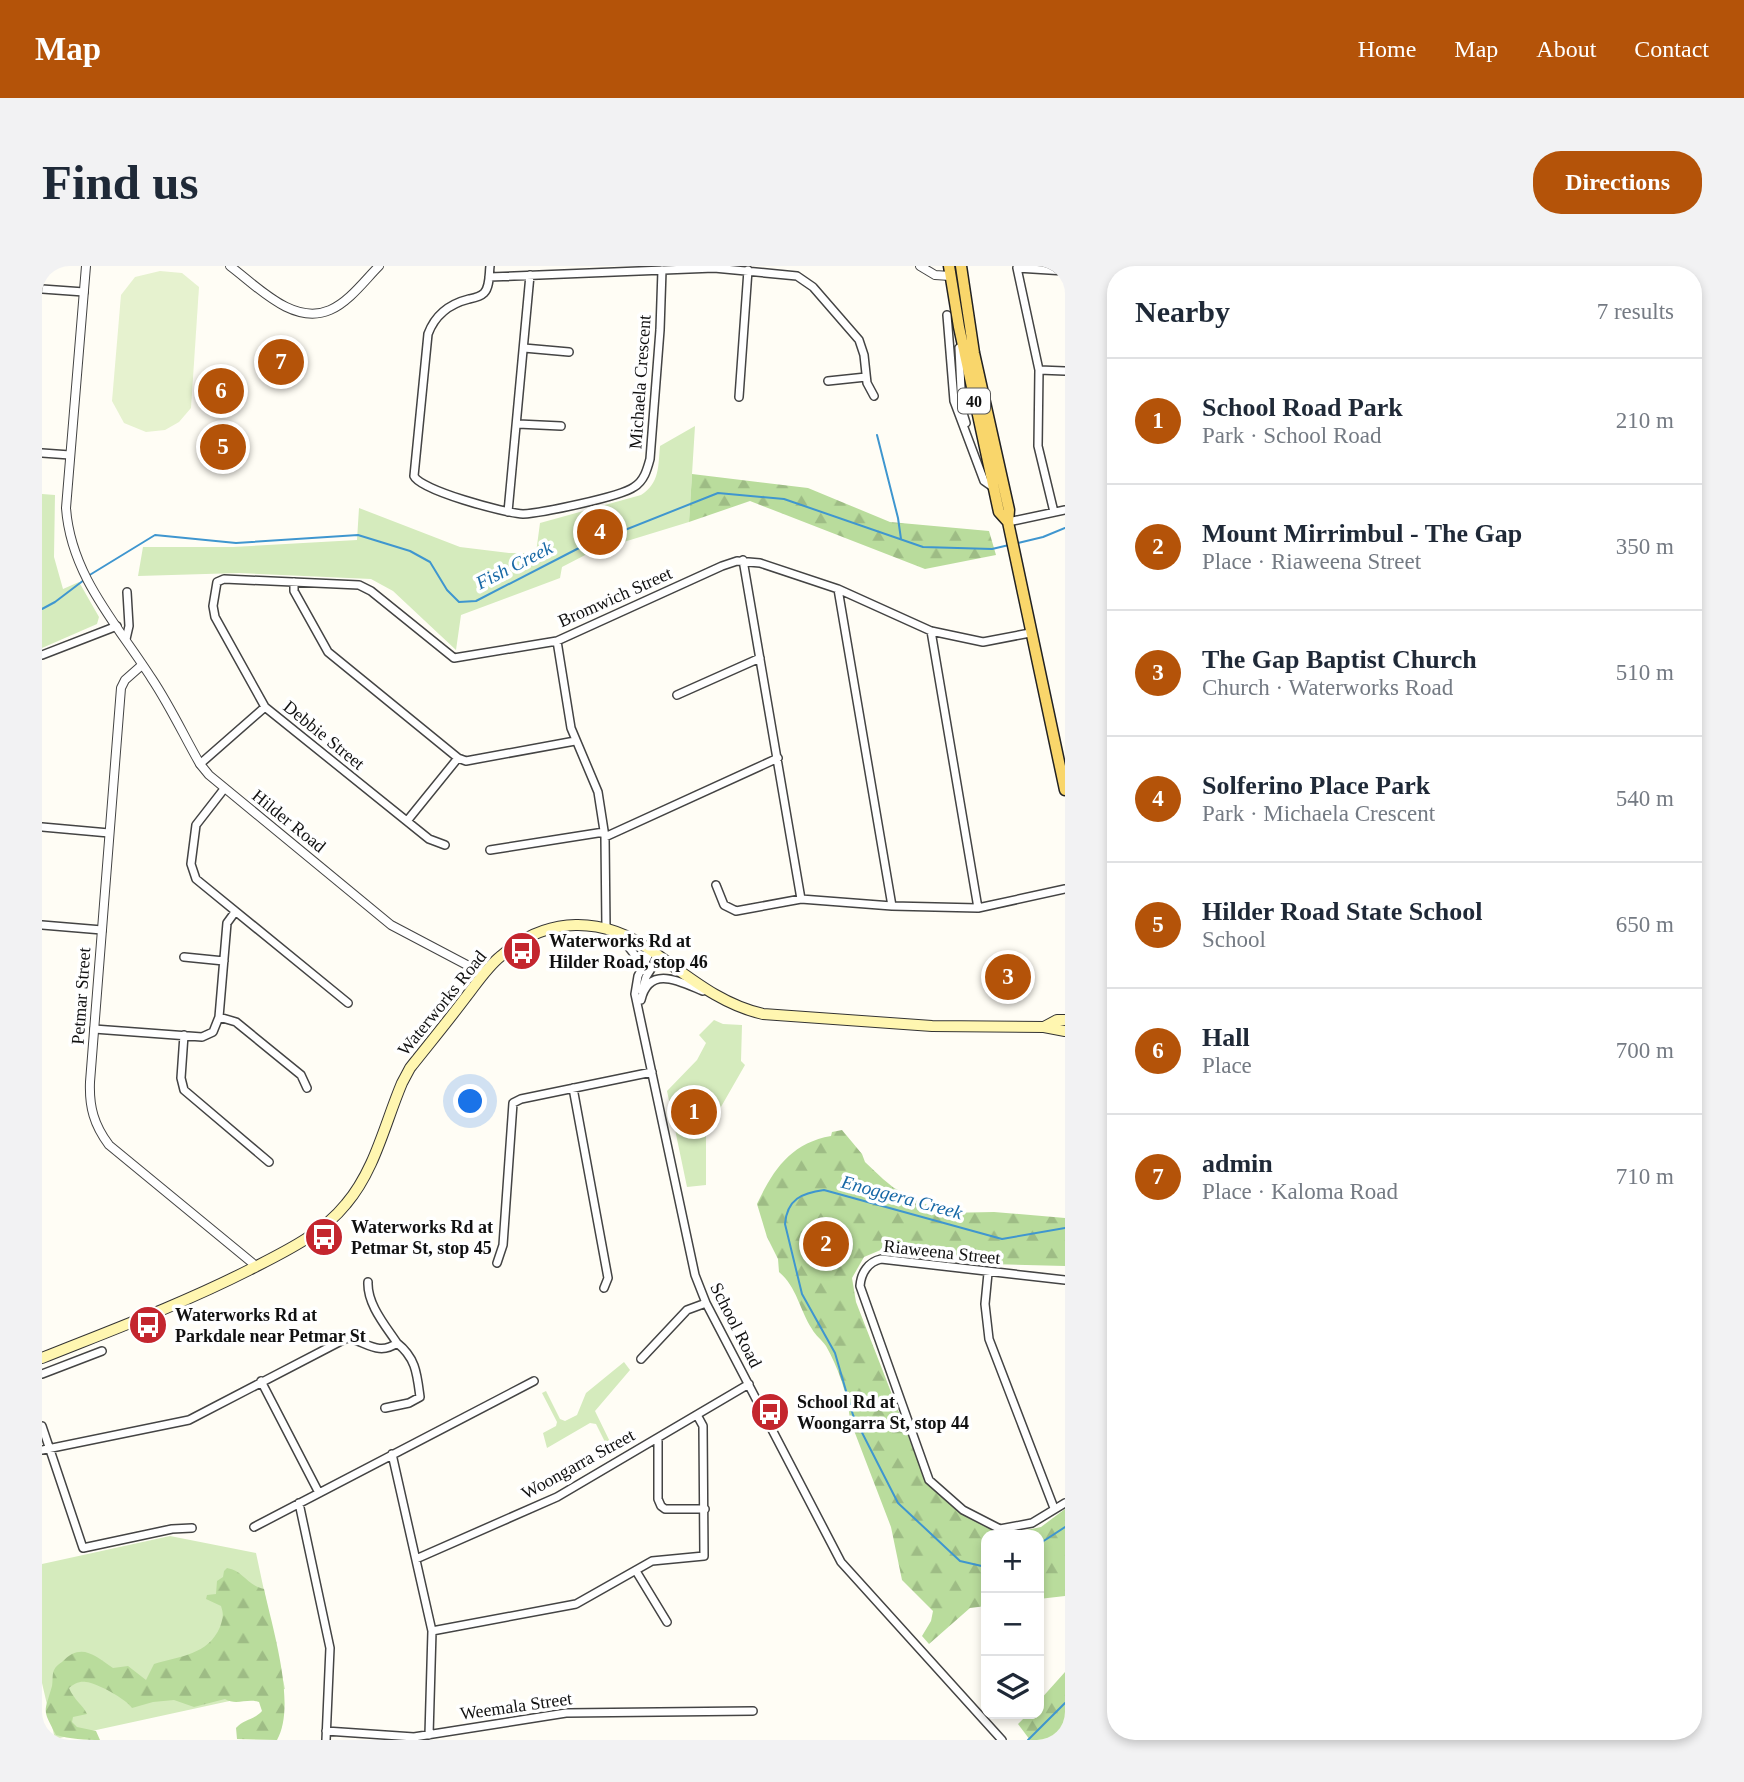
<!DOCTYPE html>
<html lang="en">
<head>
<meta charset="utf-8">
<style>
	:root { --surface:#fff; --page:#f2f2f3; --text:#1f2937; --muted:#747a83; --line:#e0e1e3; --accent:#b45309 }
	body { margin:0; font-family:Georgia,serif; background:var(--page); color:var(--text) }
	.controls { position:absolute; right:21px; bottom:21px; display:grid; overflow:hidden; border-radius:14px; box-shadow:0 4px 10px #0003 }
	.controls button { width:63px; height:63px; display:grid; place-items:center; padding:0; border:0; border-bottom:2px solid var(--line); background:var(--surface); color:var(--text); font:35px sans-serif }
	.you { position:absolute; left:429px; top:836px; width:24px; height:24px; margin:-18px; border:5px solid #fff; border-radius:50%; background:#1a73e8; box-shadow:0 0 0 10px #1a73e833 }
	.badge { display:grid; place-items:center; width:46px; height:46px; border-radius:50%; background:var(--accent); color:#fff; font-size:23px; font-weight:700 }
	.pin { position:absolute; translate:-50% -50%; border:4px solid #fff; box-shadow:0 2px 7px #0006 }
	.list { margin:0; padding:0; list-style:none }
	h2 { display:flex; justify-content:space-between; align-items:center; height:91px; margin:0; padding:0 28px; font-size:30px }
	h2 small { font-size:23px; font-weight:400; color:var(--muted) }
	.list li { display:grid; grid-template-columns:46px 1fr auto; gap:21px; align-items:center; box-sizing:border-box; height:126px; padding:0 28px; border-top:2px solid var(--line) }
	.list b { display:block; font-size:26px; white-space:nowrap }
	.list p { margin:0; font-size:23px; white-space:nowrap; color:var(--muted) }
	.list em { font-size:23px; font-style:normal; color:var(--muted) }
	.icon { flex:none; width:38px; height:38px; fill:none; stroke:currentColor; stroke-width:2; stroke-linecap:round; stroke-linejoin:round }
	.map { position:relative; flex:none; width:1023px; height:1474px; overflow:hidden; border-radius:28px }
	header { display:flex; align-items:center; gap:42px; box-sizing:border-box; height:98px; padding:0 35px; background:var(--accent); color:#fff }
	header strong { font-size:33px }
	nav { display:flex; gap:38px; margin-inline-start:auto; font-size:24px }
	.intro { display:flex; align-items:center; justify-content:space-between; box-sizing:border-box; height:168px; padding:0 42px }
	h1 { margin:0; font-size:49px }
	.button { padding:18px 32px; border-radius:28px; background:var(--accent); color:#fff; font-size:24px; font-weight:700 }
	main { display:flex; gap:42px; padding:0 42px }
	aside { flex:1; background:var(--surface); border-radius:28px; box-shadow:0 4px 10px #0003 }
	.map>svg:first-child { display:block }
	.grass { fill:#d5ebbd }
	.forest { fill:url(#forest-firs) }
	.pitch { fill:#e6f2cf }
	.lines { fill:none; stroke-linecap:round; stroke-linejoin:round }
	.stream { stroke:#3f96cf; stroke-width:2 }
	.minor-casing { stroke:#444; stroke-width:10 }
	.tertiary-casing { stroke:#444; stroke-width:10 }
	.secondary-casing { stroke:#333; stroke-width:12 }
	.primary-casing { stroke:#222; stroke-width:13 }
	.minor { stroke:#fff; stroke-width:7 }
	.tertiary { stroke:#fff; stroke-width:8 }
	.secondary { stroke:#fff6b0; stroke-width:10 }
	.primary { stroke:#f9d66b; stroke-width:10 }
	.labels { text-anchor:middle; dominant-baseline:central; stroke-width:7; stroke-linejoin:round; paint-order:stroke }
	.shield { fill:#fff; stroke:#585858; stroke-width:2 }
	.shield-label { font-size:16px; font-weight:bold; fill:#111 }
	.street-label { font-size:18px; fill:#111; stroke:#fff }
	.poi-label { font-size:18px; font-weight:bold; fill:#111; stroke:#fff; text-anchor:start }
	.water-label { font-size:19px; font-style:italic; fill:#1768a6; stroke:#fff }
</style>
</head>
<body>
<header>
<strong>Map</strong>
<nav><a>Home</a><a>Map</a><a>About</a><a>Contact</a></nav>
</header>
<div class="intro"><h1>Find us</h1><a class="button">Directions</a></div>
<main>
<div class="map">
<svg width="1023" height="1474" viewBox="0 0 1023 1474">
	<defs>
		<pattern id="forest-firs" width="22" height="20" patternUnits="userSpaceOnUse" patternTransform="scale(1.75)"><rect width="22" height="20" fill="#b9dc9c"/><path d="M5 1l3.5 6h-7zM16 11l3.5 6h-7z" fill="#9ebc85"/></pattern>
	</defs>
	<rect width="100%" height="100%" fill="#fffdf5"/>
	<path class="grass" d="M653 160 647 256 549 286 520 301 518 312 419 349 414 384 351 325 329 313 197 307 96 310 101 281H191L315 274 317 242 418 281 467 287H494L498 257 599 229C618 217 616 200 618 180Z
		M0 228 13 229 12 291 21 323 37 316 57 351 55 358 0 382Z
		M672 754 681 758 700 759 699 795 703 799 664 867V919L645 921 625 825 655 794 664 777 657 769Z
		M582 1096 588 1104 553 1145 572 1184 576 1185 568 1190V1186L554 1158 548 1157 505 1182 501 1167 514 1160 515 1156 500 1127 504 1125 518 1153 523 1155 535 1149 544 1127Z
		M128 1270 214 1287 243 1423 13 1473 0 1417V1298Z"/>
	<path class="forest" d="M650 208 766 222 848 256 947 265 954 289 883 303 708 235 647 256Z
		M800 864 820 888 823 896 841 913 852 922 901 947 952 946 1023 952V1000L949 998 841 983 822 991 810 1012 814 1036 884 1216 923 1250 961 1269 999 1261 1023 1243V1330L997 1333V1269H944V1340L928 1342 887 1378 880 1370 889 1355 891 1345 860 1314 849 1261 808 1154C806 1129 796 1101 784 1080 780 1074 773 1069 770 1063 758 1045 755 1021 737 1006L736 993 725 971 715 938C731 904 749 877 789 870L790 866Z
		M185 1302C202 1305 204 1319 222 1323 230 1361 255 1439 235 1474L195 1473 194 1462C202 1453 212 1454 220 1445L217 1436C205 1432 194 1440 183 1433L152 1441 132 1434 111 1436 90 1442C84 1433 55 1417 44 1416 37 1415 32 1418 27 1422 32 1434 41 1439 45 1448L31 1451 30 1456 35 1461 54 1465 58 1474C44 1474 27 1473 14 1469 0 1442 2 1448 10 1420 11 1415 10 1408 12 1404 14 1400 17 1398 20 1396 39 1376 52 1389 71 1402L86 1400 104 1414 112 1398C138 1390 166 1389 178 1361 181 1352 182 1349 179 1340L164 1333 165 1329 174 1328 175 1315 181 1311 182 1305Z
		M1023 1406V1474H988L976 1458 986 1448H997V1435Z"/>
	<path class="pitch" d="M118 5 140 7 157 21 149 142 137 156 123 164 104 166 82 157 70 135 79 29 93 11Z"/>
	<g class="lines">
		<path class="stream" d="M835 169 856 252 859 273
			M976 277 1001 271 1023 262
			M46 310 113 269 194 277 316 269 368 285 388 296 405 324 417 336 434 335 535 283 676 227 742 233 881 281 950 283 967 279
			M0 343 13 336 42 314
			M997 1278 1023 1261
			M944 1301 918 1295 856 1237 811 1149 793 1087 760 1028 743 958C745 933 760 927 782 924L960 973 1023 962
			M986 1474 1023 1437"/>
		<defs>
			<path id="minor" d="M448 0C447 8 448 21 442 27 438 31 432 32 427 33 407 38 393 49 386 68L372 210C378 224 462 247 481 248 499 247 578 231 592 221 602 215 605 204 608 193L618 64 620 4
				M447 11 672 2 755 10 771 21 817 74 822 89 825 117 832 130
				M0 23 42 26
				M905 49 912 135 942 215 952 222
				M482 82 527 86
				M917 82 920 144 924 157
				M997 104 1023 105
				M786 115 824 111
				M697 131 706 4
				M476 158 519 160
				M0 187 28 189
				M466 246 488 9
				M1012 246 996 180 997 104 975 2 1023 5
				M966 256 1023 244
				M701 294 759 633
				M252 316V325L286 386 416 492 424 495 533 475
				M796 323 850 640
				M889 365 936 642
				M84 373 87 360 85 326
				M515 375 529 462 556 526 563 571 564 662
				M0 389 75 360
				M635 429 718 392
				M158 498 223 441
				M182 523 154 559 149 598 154 613 306 737
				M365 555 416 492
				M0 561 67 567
				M563 571 736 492
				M403 579 387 573 223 441 173 351 171 340 175 316 182 313 317 319 329 325 412 392 515 375 680 300 695 295 718 297 796 323 889 365 941 376 988 367
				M448 584 562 566
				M674 619 682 639 694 645 759 633 850 640 936 642 1023 623
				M0 659 60 664
				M577 669 596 693 599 702
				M609 684 596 710 593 728 653 1009 664 1037 799 1296 960 1474
				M142 691 182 695
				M600 725 604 711 617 690
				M599 734C607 698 639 716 661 725
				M177 751 194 756 259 809 265 822
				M52 763 160 771 171 766 177 751 185 657 193 646
				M142 769 139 812 142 824 227 896
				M531 822 566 1012 562 1022
				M455 997 461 979 471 837 479 833 610 806
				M946 1007 943 1038 947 1073 1012 1242
				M1023 1014 839 993C826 996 819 1007 818 1020L887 1214 921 1244 958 1263 990 1257 1023 1237
				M326 1016C325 1038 343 1059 355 1077
				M599 1093 645 1044 664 1037
				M0 1108 60 1085
				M219 1115 277 1227
				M0 1160 41 1282 130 1263 150 1262
				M616 1172V1233L619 1240 623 1243H663
				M0 1184 147 1154 305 1072C322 1074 336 1091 355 1077 374 1092 375 1108 378 1131L367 1137 343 1142
				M350 1188 390 1365 387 1469
				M257 1237 288 1382 284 1474
				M212 1261 492 1115
				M374 1293 515 1231 707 1118
				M594 1305 625 1356
				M390 1365 534 1338 610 1295 662 1290 661 1160 655 1149
				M284 1465 372 1471 524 1447 711 1445"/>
			<path id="tertiary" d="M44 0 24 242C29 310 75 358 110 413 128 440 142 470 158 498L167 509 349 659 442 708
				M188 0C215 20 251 60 288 44 307 36 323 14 337 0
				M878 0 893 9 908 10
				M100 399 83 414 79 422 48 816C47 841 52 859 67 879L214 1000"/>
			<path id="secondary" d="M1002 761 1015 754H1023
				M0 1092C70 1064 140 1038 207 1004 242 986 279 969 304 938 333 904 343 857 360 817L368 802C387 778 406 755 424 731 435 717 445 701 459 690 506 649 561 650 610 685 646 710 677 738 721 748L890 760 1002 761 1023 765"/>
			<path id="primary" d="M907 0 917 61 957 246 966 256
				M919 0 932 87 967 244 966 256 1023 524"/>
		</defs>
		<use href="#minor" class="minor-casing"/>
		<use href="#tertiary" class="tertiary-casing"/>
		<use href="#secondary" class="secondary-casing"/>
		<use href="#primary" class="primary-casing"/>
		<use href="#minor" class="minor"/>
		<use href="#tertiary" class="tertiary"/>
		<use href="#secondary" class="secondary"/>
		<use href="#primary" class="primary"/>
	</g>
	<defs>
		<symbol id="bus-disc" viewBox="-11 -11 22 22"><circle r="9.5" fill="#c4262e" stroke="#fff"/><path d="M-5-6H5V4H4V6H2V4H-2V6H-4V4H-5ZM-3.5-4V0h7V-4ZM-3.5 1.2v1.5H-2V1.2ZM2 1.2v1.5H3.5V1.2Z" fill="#fff"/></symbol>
	</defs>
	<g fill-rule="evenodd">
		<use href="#bus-disc" x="458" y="663" width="44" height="44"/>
		<use href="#bus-disc" x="260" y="949" width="44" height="44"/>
		<use href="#bus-disc" x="84" y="1037" width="44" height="44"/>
		<use href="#bus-disc" x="706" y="1124" width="44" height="44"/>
	</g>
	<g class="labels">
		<rect class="shield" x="916" y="122.5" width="32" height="25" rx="5"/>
		<g class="shield-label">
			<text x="932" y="135">40</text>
		</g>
		<g class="street-label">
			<text transform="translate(598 116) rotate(-86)">Michaela Crescent</text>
			<text transform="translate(573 331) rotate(-24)">Bromwich Street</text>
			<text transform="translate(282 469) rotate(39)">Debbie Street</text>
			<text transform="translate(247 555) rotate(39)">Hilder Road</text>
			<text transform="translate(39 730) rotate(-86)">Petmar Street</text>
			<text transform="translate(400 737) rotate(-51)">Waterworks Road</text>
			<text transform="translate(900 986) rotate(6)">Riaweena Street</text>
			<text transform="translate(694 1059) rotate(63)">School Road</text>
			<text transform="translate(536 1198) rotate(-29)">Woongarra Street</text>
			<text transform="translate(474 1440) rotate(-8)">Weemala Street</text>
		</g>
		<g class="poi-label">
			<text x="507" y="675">Waterworks Rd at<tspan x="507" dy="21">Hilder Road, stop 46</tspan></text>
			<text x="309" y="961">Waterworks Rd at<tspan x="309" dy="21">Petmar St, stop 45</tspan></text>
			<text x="133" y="1049">Waterworks Rd at<tspan x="133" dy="21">Parkdale near Petmar St</tspan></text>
			<text x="755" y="1136">School Rd at<tspan x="755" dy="21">Woongarra St, stop 44</tspan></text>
		</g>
		<g class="water-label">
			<text transform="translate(472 299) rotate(-27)">Fish Creek</text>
			<text transform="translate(860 931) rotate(15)">Enoggera Creek</text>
		</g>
	</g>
</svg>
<div class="controls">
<button>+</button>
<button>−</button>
<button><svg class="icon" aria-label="layers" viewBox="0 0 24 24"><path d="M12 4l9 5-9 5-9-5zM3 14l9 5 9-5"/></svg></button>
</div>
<div class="you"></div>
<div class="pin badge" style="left:652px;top:846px">1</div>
<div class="pin badge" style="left:784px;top:978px">2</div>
<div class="pin badge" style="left:966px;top:711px">3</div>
<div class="pin badge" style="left:558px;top:266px">4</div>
<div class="pin badge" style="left:181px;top:181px">5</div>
<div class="pin badge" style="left:179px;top:125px">6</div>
<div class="pin badge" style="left:239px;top:96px">7</div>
</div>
<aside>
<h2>Nearby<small>7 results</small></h2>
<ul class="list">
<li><span class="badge">1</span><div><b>School Road Park</b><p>Park · School Road</p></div><em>210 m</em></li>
<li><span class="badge">2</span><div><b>Mount Mirrimbul - The Gap</b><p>Place · Riaweena Street</p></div><em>350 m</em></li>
<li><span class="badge">3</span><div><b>The Gap Baptist Church</b><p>Church · Waterworks Road</p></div><em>510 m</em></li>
<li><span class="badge">4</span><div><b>Solferino Place Park</b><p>Park · Michaela Crescent</p></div><em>540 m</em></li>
<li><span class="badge">5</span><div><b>Hilder Road State School</b><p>School</p></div><em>650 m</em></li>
<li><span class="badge">6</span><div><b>Hall</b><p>Place</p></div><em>700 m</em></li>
<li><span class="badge">7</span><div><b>admin</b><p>Place · Kaloma Road</p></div><em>710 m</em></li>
</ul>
</aside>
</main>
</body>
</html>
